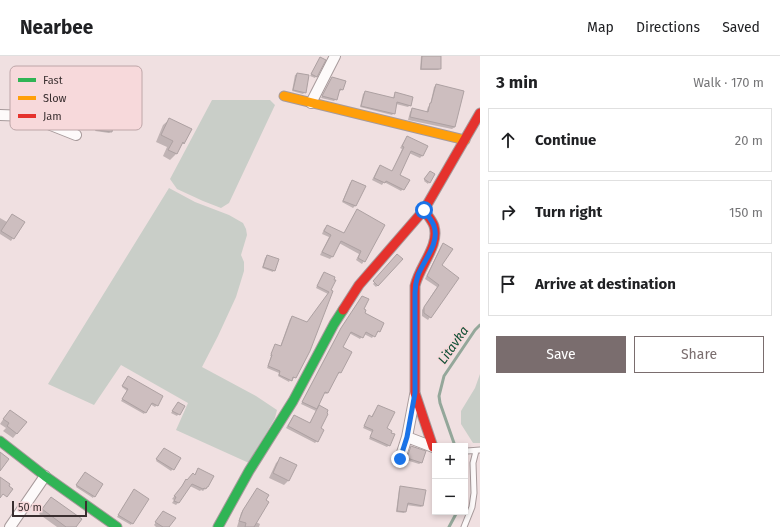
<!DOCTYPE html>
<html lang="en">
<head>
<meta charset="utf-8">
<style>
	:root { --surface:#fff; --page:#f6f6f6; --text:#202124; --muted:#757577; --line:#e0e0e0; --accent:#7a6d6e }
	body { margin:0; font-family:"Fira Sans",sans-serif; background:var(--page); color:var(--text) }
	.controls { position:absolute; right:12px; bottom:12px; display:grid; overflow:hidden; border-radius:0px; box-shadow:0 2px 6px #0003 }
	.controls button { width:36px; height:36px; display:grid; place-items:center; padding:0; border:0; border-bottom:1px solid var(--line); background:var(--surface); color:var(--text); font:20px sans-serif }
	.scale { position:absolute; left:12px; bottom:10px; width:75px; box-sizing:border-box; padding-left:4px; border:2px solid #3a2f30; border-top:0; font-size:11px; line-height:14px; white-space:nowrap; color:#3a2f30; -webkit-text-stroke:3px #f7d9db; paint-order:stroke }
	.stop { position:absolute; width:12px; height:12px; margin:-9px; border:3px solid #1a73e8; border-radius:50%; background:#fff }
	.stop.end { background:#1a73e8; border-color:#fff; box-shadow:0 1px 4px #0008 }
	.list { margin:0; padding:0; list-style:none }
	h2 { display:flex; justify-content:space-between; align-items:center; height:52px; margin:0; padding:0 16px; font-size:17px }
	h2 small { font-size:13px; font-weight:400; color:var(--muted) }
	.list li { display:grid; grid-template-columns:26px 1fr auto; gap:12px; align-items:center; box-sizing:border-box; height:64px; margin:0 8px 8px; padding:0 8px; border:1px solid var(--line); border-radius:0px }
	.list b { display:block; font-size:15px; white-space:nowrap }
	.list em { font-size:13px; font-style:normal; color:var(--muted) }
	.actions { display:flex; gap:8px; padding:12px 16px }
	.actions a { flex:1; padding:9px 0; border:1px solid var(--accent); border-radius:0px; text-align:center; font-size:14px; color:var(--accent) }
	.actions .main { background:var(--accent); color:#fff }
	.icon { flex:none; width:22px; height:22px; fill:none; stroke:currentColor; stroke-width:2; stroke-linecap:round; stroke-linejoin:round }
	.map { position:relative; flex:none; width:480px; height:471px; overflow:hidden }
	header { display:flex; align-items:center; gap:24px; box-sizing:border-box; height:56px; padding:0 20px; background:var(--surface); border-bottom:1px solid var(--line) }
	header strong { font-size:19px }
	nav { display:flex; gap:22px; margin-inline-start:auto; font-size:14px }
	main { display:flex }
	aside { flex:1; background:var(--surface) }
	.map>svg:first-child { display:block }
	.green { fill:#c9cec8 }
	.shadow { fill:#0003 }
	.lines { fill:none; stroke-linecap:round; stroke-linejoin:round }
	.stream { stroke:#94a79a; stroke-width:3 }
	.building { fill:#cdbebf; stroke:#ada1a2 }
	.lane-casing { stroke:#a79a9b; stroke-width:7 }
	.street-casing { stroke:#a79a9b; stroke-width:12 }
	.fast-casing { stroke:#a79a9b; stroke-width:11 }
	.slow-casing { stroke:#a79a9b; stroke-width:11 }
	.jam-casing { stroke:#a79a9b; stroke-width:11 }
	.lane { stroke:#fdfafa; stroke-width:5 }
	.street { stroke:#fdfafa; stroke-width:10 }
	.fast { stroke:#30b455; stroke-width:9 }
	.slow { stroke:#ff9f0a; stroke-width:9 }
	.jam { stroke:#e5322d; stroke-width:9 }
	.route { stroke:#1a73e8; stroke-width:5 }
	.labels { text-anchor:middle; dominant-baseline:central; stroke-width:3; stroke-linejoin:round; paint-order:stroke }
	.water-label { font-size:13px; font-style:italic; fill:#115036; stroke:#f7d9db }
	.key { fill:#f7d9db; stroke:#bea6a8; stroke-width:1 }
	.key-label { font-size:11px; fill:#3a2f30 }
</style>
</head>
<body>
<header>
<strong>Nearbee</strong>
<nav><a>Map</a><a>Directions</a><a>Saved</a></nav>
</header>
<main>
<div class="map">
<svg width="480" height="471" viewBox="0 0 480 471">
	<rect width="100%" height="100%" fill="#f0e0e1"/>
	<path class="green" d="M212 44H270L275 49 229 147 221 152 203 145 177 133 170 123Z
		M169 132 195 146 229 159 243 167 246 173 247 179 241 199 244 206V215L236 241 218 280 202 311 256 340 277 354 275 362 249 407 176 374 188 347 121 309 94 349 48 328Z
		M480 318V387H473L461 368V355L475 332Z"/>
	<path class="shadow" d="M421 0H440V13L438 14H420Z
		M320 2 316 20 315 22 310 20Z
		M297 18 305 36 303 38 292 35 295 19Z
		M332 22 345 25 342 34 340 35H338L336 43 334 45 321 42 330 24Z
		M436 29 455 71 452 73 408 64 410 56 412 53 426 57 428 51 430 49 434 31Z
		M365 36 393 43 394 39 396 37 410 49 408 51 396 48 394 57 392 59 360 51 363 38Z
		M99 56 111 76 109 77 95 75 98 58Z
		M170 63 190 73 183 87 180 91 176 98 170 104 163 100 167 91 156 86 163 69Z
		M407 81 426 91 422 100 420 102 409 97 398 119 403 133 401 135 384 126 382 129 372 124 378 112 380 110 392 116 402 93 400 92Z
		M428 118 429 126 428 128 424 125Z
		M352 125 364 130 355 150 353 152 342 146 350 127Z
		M357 154 364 205 362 208 356 204 359 198 339 187 332 201 330 203 320 199 329 181 322 178 324 173 327 170 344 178 355 157Z
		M12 159 13 182 11 185 0 178V162L7 166Z
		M444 188 441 210 458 222 428 264 422 260V254L437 231 425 223 441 190Z
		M397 199 402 203 376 231 373 228Z
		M267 200 274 214 273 216 262 212 265 202Z
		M324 217 330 234 295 321 293 323 291 322 289 326 278 320 279 317 267 312 271 300H270L275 289 280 291 290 263 292 261 307 267 328 238 316 232 322 219Z
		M363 253V258L379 275 377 277 376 276 372 282 364 278 360 283 349 277 342 291 340 316 339 318 337 317 328 337 326 338 324 337 316 354 319 351V373L317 385 315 387 286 372 292 362 309 368 316 355 301 348 340 275Z
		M127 323 157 349 155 351 150 348 144 358 121 345 127 335 122 331Z
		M178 347 184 350 177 360 171 357Z
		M378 350 385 373 389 389 387 391 369 383 372 376 363 372 368 362 371 361Z
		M6 359 26 366 13 382 3 375 6 372 0 368Z
		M411 391 425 396 421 407 419 408 406 404 410 393Z
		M162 395 173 413 171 415 156 405Z
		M280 403 288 425 284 429 269 422 276 407Z
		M199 413 207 431 203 435 201 434 200 435 190 430 178 447 176 449 172 447 174 444 172 443 180 433 184 427 194 419Z
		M83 419 94 440 93 442 76 431Z
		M401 431 423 449 421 451 406 449 405 456 404 457 396 456 399 433Z
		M257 433 256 466 260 468 259 471H237L241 457Z
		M134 434 132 467 131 469 117 461Z
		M47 446 75 471H57L39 458Z
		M161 459 168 471H156L154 469Z"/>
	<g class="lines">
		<path class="stream" d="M455 390 440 347 439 340 444 320 475 274 480 269
			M449 471 457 456"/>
	</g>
	<path class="building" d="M422 0H441V13H421Z
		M320 1 326 4 317 21 311 18Z
		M297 17 309 19 306 37 293 34Z
		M332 21 346 25 343 34 340 33 337 44 322 40Z
		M436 28 464 35 455 71 410 61 412 52 428 56 430 47H431Z
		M365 35 394 42 395 36 413 41 411 50 397 46 395 58 361 50Z
		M99 55 115 58 112 76 96 74Z
		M169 62 192 73 184 88 183 86 177 98 168 94 173 85 161 79Z
		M407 80 428 90 423 100 411 95 400 119 410 124 404 134 386 125 385 127 374 122 380 109 392 115 404 91 402 90Z
		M430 115 435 118 430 127 424 123Z
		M352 124 366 130 356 150 343 145Z
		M357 153 385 169 365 206 358 202 361 195 341 185 333 201 322 196 331 179 324 175 327 169 344 177Z
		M12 158 25 166 14 183 1 175Z
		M443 187 453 193 442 209 459 222 431 262 424 257V251L439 229 427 220Z
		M397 198 403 203 378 230 373 225Z
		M267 199 279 203 275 215 263 211Z
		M324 216 335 221 334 224H336L331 234 333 235 310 295 296 322 293 321 292 325 279 319 280 315 268 310 272 299 271 298 275 288 281 290 292 260 307 266 329 236 317 230Z
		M362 240 369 243 364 253 366 254 365 257 384 267 380 276 378 275 375 281 366 276 363 282 351 276 343 291 352 296 341 317 339 316 328 337 325 336 317 353 302 346 341 272Z
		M128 320 163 340 158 350 152 347 146 357 122 343 128 333 122 330Z
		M178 346 185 350 180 359 172 355Z
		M319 349 328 354 327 357 328 358 321 372 324 374 318 386 288 370 294 359 310 367Z
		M378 349 395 356 387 372 392 375 391 377 395 378 390 390 370 381 373 374 364 370 369 359 372 361Z
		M10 354 27 366 17 378 7 370 9 367 3 363Z
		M411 390 426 395 422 407 407 402Z
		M164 392 181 402 174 414 156 403Z
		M0 396 9 403 0 415Z
		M280 401 297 409 289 425 273 417Z
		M198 412 214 420 208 431H207L206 433 204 432 203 433 192 428 179 447 174 445 176 441 174 440 182 430 186 423 187 424 193 417 195 419Z
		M85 416 103 428 95 441 76 429Z
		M0 421 10 428 9 430 13 433 7 441 3 438 0 442Z
		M400 430 426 434 423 450 408 447 406 456 397 455Z
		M257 432 269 439 266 444 269 446 254 471H245L246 467 239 465 243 454Z
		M134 433 149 443 133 468 118 459Z
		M51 441 82 463 76 471H66L42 453Z
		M163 455 176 462 169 471H163L155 466Z"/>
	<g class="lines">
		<defs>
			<path id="lane" d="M467 395 480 394
				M464 471 472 451 474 437 473 407 476 395"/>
			<path id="street" d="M311 47 335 0
				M0 59 28 60 76 79
				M407 381 433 391
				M400 403 407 381 415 339
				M10 471 45 420"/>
			<path id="fast" d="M0 385 45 420 117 471
				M218 471 249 415 293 345 334 268 343 254"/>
			<path id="slow" d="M284 40 465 84"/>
			<path id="jam" d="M424 154C427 159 432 164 434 170 440 190 419 210 415 230V337L433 391 435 392
				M343 254 359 229 424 154 480 57"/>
		</defs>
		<use href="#lane" class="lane-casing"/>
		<use href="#street" class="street-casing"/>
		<use href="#fast" class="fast-casing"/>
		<use href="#slow" class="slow-casing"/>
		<use href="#jam" class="jam-casing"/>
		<use href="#lane" class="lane"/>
		<use href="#street" class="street"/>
		<use href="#fast" class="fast"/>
		<use href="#slow" class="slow"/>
		<use href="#jam" class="jam"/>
	</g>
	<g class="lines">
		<path class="route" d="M400 403 407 381 415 337V237C415 231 416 225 418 219 424 204 440 187 434 170 432 164 427 159 424 154"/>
	</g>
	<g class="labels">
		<g class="water-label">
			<text transform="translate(453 289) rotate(-55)">Litavka</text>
		</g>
	</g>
	<rect x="10" y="10" width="132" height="64" rx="6" class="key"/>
	<rect x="18" y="22" width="18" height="4" fill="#30b455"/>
	<rect x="18" y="40" width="18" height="4" fill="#ff9f0a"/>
	<rect x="18" y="58" width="18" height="4" fill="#e5322d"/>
	<g class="key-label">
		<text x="43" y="28">Fast</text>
		<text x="43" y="46">Slow</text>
		<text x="43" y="64">Jam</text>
	</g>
</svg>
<div class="controls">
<button>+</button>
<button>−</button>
</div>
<div class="scale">50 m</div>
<div class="stop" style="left:424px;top:154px"></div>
<div class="stop end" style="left:400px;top:403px"></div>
</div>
<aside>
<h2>3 min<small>Walk · 170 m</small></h2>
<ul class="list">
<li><svg class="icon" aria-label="ahead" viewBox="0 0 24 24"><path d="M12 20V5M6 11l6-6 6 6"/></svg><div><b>Continue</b></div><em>20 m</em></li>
<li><svg class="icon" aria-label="right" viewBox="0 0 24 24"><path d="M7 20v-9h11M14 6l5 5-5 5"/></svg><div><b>Turn right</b></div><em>150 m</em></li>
<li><svg class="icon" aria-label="arrive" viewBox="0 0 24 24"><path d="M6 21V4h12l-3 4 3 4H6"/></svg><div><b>Arrive at destination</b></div></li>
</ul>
<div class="actions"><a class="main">Save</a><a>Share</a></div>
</aside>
</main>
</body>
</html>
